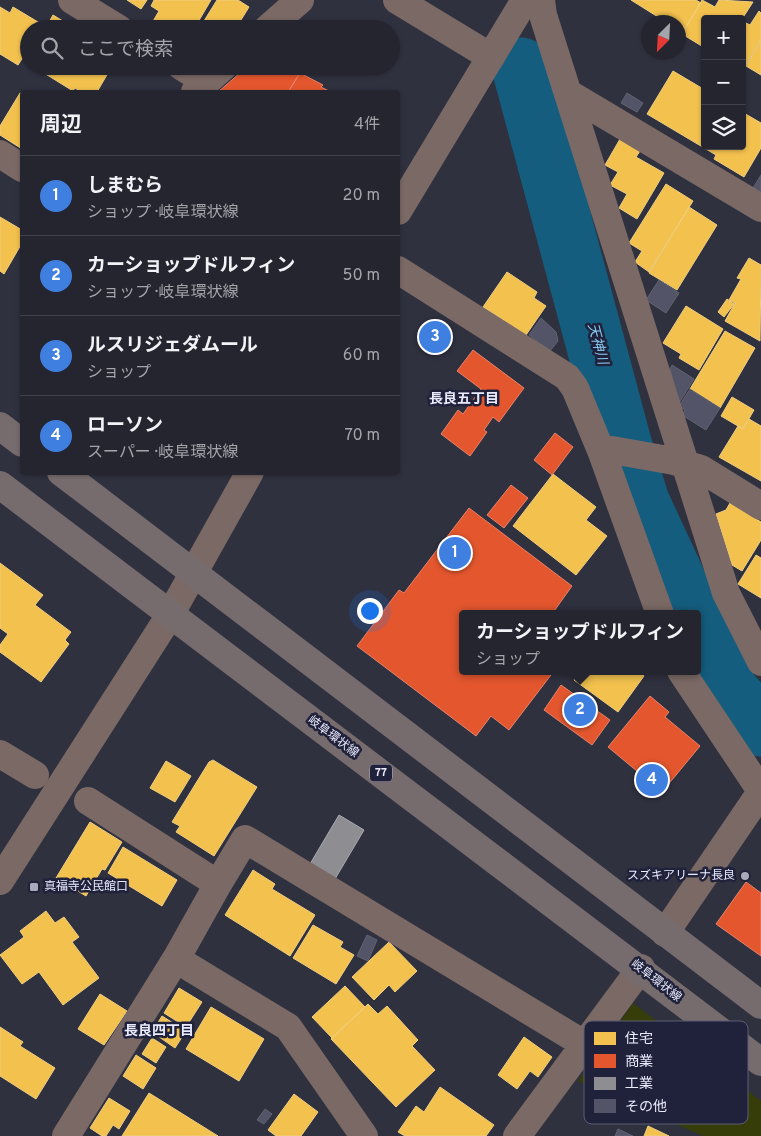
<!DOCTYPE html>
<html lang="ja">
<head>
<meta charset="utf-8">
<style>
	:root { --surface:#24252f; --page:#30313b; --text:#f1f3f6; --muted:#a3a5aa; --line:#41424b; --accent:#8c9099 }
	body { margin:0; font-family:Overpass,"Noto Sans JP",sans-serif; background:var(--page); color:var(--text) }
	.controls { position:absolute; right:15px; top:15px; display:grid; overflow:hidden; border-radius:5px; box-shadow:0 1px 4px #0004 }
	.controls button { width:45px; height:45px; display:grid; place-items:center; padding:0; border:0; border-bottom:1px solid var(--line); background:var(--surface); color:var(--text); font:25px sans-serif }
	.compass { position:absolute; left:641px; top:15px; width:45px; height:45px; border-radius:50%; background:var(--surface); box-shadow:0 1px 4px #0004; rotate:204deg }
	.you { position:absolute; left:369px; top:610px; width:18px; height:18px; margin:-12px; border:4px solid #fff; border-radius:50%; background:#1a73e8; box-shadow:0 0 0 8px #1a73e833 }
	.badge { display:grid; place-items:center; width:32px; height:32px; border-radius:50%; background:var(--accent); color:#fff; font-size:16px; font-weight:700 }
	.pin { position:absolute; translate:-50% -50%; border:2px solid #fff; box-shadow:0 1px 5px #0006 }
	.popup { position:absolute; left:459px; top:610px; width:242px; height:65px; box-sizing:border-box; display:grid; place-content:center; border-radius:5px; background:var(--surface); filter:drop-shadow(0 1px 4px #0005); font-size:16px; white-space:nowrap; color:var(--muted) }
	.popup b { font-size:19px; color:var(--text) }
	.popup::after { content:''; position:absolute; left:50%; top:100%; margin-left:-10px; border:10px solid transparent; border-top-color:var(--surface) }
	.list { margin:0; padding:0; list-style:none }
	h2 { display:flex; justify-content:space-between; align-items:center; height:65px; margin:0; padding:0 20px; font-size:21px }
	h2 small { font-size:16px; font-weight:400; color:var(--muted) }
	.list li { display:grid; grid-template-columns:32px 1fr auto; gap:15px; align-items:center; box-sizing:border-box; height:80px; padding:0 20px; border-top:1px solid var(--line) }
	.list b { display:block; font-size:19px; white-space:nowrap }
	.list p { margin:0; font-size:16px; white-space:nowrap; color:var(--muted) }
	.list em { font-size:16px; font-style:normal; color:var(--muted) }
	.icon { flex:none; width:28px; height:28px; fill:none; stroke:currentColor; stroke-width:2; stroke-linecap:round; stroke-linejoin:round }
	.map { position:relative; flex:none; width:761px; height:1136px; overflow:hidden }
	.search { position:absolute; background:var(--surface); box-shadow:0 1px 4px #0004; left:20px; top:20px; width:380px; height:55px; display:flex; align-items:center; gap:12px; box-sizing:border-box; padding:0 18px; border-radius:28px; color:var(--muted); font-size:19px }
	.panel { position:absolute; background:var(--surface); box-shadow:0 1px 4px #0004; left:20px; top:90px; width:380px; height:385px; border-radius:5px }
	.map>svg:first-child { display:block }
	.green { fill:#363d09 }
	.homes { fill:#f2c14e; stroke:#efce82 }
	.shops { fill:#e4572e; stroke:#e6836c }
	.industry { fill:#8d8d92; stroke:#a9a9b2 }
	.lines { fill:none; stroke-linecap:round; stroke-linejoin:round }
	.river { stroke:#145d7e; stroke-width:59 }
	.building { fill:#535468; stroke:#626370 }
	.minor { stroke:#7a6965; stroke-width:28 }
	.tertiary { stroke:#7a6965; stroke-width:28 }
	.primary { stroke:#776c6d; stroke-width:28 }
	.poi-dot { fill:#a8aaba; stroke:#20213b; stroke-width:2 }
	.labels { text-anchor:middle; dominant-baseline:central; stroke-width:5; stroke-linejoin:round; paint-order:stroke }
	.shield { fill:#20213b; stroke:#adaec3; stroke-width:1 }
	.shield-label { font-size:11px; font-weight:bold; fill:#e9ebfd }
	.street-label { font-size:12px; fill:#e9ebfd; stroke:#20213b }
	.poi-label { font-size:12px; fill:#e9ebfd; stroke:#20213b; text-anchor:end }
	.water-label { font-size:14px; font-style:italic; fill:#87caf0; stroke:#20213b }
	.neighbourhood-label { font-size:14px; font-weight:bold; fill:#e9ebfd; stroke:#20213b }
	.key { fill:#20213b; stroke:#5c5e75; stroke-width:1 }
	.key-label { font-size:14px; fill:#e9ebfd }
</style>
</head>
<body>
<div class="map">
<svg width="761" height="1136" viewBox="0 0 761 1136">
	<rect width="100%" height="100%" fill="#30313f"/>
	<path class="green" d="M633 1003 761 1101V1136H703L578 1081Z"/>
	<path class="homes" d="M127 0H147L141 9Z
		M154 0H211L194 29 184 26 183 29H163L152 23 159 11 151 6Z
		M217 0H238L249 7 236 28 228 23 225 29H199Z
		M631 0H696L701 3 683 32 678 30V22H666Z
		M702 0 715 7 719 0 753 2 742 19H705V48L682 34Z
		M0 7 10 13 13 7 43 25 40 29H29V48L18 65 0 54Z
		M759 11 761 13V39L742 71V21L750 25Z
		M53 15 76 29H45Z
		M761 40V75L746 66Z
		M37 66H112L97 92H81L75 88 73 91 44 73 45 71Z
		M673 71 705 90V146H742V112L761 123V148L744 177 714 159 716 155 647 114Z
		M20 93 22 94V149L0 135V126Z
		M620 139 640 151 636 157 664 173 637 219 619 208 627 194 610 185 618 172 605 165Z
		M666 184 693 201 649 272 635 262 642 251 629 243Z
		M689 207 717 225 677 290 649 273Z
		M0 217 22 230V243L4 274 0 271Z
		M749 258 761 265 760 341 725 321 735 303 729 300 741 279 737 278Z
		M507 272 537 292 534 298 546 306 526 335 483 307Z
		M727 299 734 304 724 317 718 312Z
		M686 306 723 329 699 370 679 358 681 354 663 343Z
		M725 331 755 348 720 408 690 389Z
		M732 397 754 410 743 429 721 416Z
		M749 419 761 426V481L719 457 738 426 743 429Z
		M553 474 596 507 586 520 607 536 576 575 513 526Z
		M730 503 761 522V540L742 571 732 565 716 514 726 510Z
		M756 555 761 558V598L738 584Z
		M0 563 43 595 35 605 71 632 65 640 69 644 41 682 0 652V645L8 634 0 628Z
		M581 671H638L644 676 618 712 574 680Z
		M213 760 257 787 214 856 176 832 180 826 172 822 209 762Z
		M166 761 191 776 175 802 150 788Z
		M90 822 122 842 105 870 102 869 86 896 56 878Z
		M123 847 177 880 162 906 108 873Z
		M253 870 275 884 272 889 315 915 290 956 225 915Z
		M46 911 55 923 64 917 79 937 72 942 99 978 63 1005 39 972 22 984 0 955 24 937 20 931Z
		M313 925 343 942 340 947 354 955 336 984 293 958Z
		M389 942 417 971 395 992 389 985 374 1000 352 977Z
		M345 986 365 1007 332 1038 312 1017Z
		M179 988 202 1002 186 1027 164 1013Z
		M100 994 127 1011 104 1045 78 1029Z
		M368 1004 378 1014 387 1006 418 1040 412 1046 435 1070 396 1107 331 1039Z
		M211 1007 264 1039 239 1081 186 1049Z
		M162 1016 186 1031 175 1048 152 1032Z
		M0 1027 23 1042 20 1046 55 1068 36 1099 0 1076Z
		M524 1037 552 1057 538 1077 530 1071 517 1089 498 1075Z
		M152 1038 166 1047 156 1063 142 1054Z
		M136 1055 156 1068 143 1089 123 1076Z
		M440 1087 494 1125 486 1136H405L398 1132 416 1106 424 1112Z
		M149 1093 218 1136H122Z
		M294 1094 318 1112 301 1136H276L268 1130Z
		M109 1098 130 1111 119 1129 113 1125 106 1136H102L90 1128Z
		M648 1126 669 1136H644Z"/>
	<path class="shops" d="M248 66H290L300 73 288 92H218Z
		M300 73 323 85 321 87 331 92H288Z
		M473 350 524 388 499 422 493 417 484 430 487 432 470 456 441 434 458 410 463 414 481 389 457 371Z
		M555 433 573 447 552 475 534 460Z
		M511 485 528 498 504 528 487 515Z
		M469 508 572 586 552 614H462V671H545L551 675 509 730 491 716 476 736 357 646 399 590 404 593Z
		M561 685 610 720 592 745 544 710Z
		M650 696 669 712 665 717 700 746 662 792 608 747Z
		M746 882 761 893V956L716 924Z"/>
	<path class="industry" d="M339 815 364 830 335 879 310 864Z"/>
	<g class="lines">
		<path class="river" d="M521 67 622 443 640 502 692 614
			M698 625 729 691 761 727"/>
	</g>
	<path class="building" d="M627 93 643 103 637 112 621 103Z
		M761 175V193L753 188Z
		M659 280 679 293 666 313 646 300Z
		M541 318 556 332 558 341 550 351 529 335Z
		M672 365 694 379 679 403 670 369Z
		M690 389 720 408 706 430 682 415 685 410 679 406Z
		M367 935 377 940 368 961 357 956Z
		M265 1109 272 1114 264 1124 257 1120Z
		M618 1129 633 1136H615Z"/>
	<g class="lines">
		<path class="minor" d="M72 0 119 29
			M397 0 491 57
			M541 0 543 15 726 593 761 662
			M267 29 300 0
			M181 66 207 82
			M195 92 224 66
			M568 93 761 208
			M0 154 22 168
			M398 270 567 377 575 388 602 453 660 614
			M602 453 612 450 674 461 701 469 761 506
			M681 671 761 791
			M0 754 35 775
			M218 884 245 839 584 1044
			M665 933 761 792
			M176 959 288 1027 364 1136
			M66 1136 176 959 218 884 88 801
			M517 1136 641 968"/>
		<path class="tertiary" d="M398 211 525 0
			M0 881 170 615 250 472"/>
		<path class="primary" d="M0 426 22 443
			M61 472 761 1005
			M0 485 761 1062"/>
	</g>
	<g class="poi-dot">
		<circle cx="745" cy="876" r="5"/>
		<rect x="29" y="882" width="10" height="10" rx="2.5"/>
	</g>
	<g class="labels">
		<rect class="shield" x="370" y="764.5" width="22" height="17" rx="4"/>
		<g class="shield-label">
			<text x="381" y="773">77</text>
		</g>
		<g class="street-label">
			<text transform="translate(333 737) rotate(37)">岐阜環状線</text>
			<text transform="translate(656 981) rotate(38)">岐阜環状線</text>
		</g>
		<g class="poi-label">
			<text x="735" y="876">スズキアリーナ長良</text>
			<text x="44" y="887" text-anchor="start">真福寺公民館口</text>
		</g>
		<g class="water-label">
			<text transform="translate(597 344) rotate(75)">天神川</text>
		</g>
		<g class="neighbourhood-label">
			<text x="464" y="399">長良五丁目</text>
			<text x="159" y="1031">長良四丁目</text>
		</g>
	</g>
	<rect x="584" y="1021" width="164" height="103" rx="8" class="key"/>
	<rect x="594" y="1032" width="22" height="13" fill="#f2c14e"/>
	<rect x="594" y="1054" width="22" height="14" fill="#e4572e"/>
	<rect x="594" y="1077" width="22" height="13" fill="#8d8d92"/>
	<rect x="594" y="1099" width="22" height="14" fill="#535468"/>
	<g class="key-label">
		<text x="625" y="1043">住宅</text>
		<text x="625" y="1066">商業</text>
		<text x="625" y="1088">工業</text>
		<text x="625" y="1111">その他</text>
	</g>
</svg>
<div class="controls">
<button>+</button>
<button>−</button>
<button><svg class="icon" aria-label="layers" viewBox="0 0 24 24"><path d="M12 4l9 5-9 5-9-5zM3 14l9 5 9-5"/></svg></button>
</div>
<svg class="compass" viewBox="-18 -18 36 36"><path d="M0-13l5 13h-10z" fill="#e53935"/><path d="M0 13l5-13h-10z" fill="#a3a5aa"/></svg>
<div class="you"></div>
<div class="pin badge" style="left:455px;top:553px;background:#3f7fe0">1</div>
<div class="pin badge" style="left:580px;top:710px;background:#3f7fe0">2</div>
<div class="popup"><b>カーショップドルフィン</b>ショップ</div>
<div class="pin badge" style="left:435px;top:337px;background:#3f7fe0">3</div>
<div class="pin badge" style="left:652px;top:780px;background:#3f7fe0">4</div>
<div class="search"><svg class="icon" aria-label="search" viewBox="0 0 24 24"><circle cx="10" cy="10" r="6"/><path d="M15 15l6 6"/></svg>ここで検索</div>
<section class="panel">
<h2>周辺<small>4件</small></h2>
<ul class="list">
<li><span class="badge" style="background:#3f7fe0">1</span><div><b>しまむら</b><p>ショップ · 岐阜環状線</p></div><em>20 m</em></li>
<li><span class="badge" style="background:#3f7fe0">2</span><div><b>カーショップドルフィン</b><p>ショップ · 岐阜環状線</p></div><em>50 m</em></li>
<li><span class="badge" style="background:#3f7fe0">3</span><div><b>ルスリジェダムール</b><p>ショップ</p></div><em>60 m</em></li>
<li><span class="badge" style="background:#3f7fe0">4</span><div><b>ローソン</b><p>スーパー · 岐阜環状線</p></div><em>70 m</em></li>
</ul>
</section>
</div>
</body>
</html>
